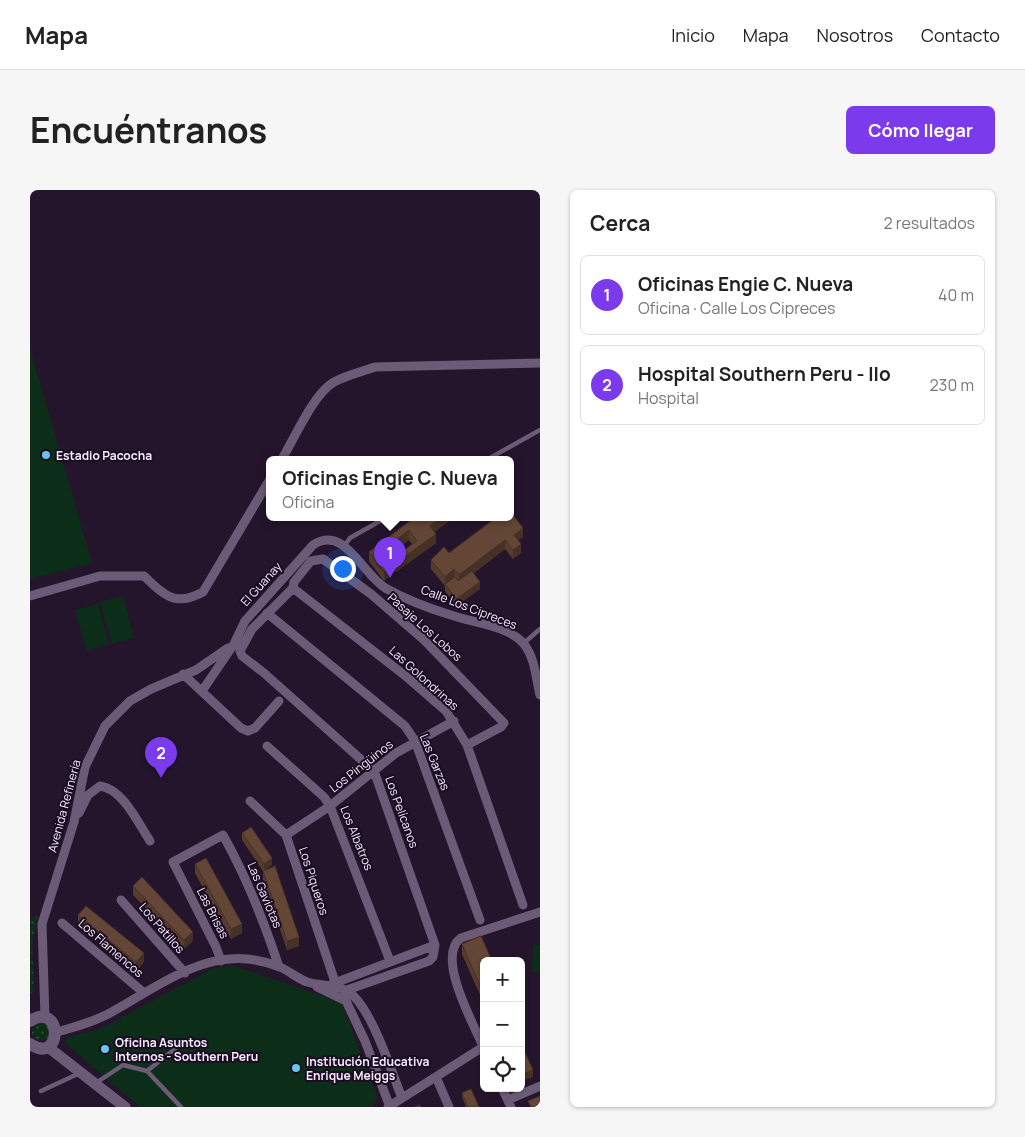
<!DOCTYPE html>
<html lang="es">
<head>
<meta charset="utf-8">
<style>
	:root { --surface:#fff; --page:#f6f6f6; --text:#222; --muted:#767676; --line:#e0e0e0; --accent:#7c3aed }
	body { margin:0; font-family:Manrope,sans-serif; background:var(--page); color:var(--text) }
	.controls { position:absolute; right:15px; bottom:15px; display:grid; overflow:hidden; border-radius:8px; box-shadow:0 1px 4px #0004 }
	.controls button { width:45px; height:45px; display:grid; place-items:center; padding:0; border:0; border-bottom:1px solid var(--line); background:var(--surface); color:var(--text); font:25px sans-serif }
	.you { position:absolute; left:312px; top:378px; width:18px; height:18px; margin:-12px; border:4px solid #fff; border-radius:50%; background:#1a73e8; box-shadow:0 0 0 8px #1a73e833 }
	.badge { display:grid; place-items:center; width:32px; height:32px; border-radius:50%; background:var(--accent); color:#fff; font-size:16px; font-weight:700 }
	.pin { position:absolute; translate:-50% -41px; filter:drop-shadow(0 1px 2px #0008) }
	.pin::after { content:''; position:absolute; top:26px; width:18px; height:15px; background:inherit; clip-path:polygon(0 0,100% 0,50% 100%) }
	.popup { position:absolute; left:236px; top:266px; width:248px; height:65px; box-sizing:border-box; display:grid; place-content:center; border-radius:8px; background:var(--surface); filter:drop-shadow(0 1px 4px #0005); font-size:16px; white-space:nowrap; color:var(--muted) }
	.popup b { font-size:19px; color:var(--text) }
	.popup::after { content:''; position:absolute; left:50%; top:100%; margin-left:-10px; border:10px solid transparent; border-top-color:var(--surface) }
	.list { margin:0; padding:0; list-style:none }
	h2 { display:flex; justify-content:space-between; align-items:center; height:65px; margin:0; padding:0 20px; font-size:21px }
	h2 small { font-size:16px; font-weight:400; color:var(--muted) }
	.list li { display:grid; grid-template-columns:32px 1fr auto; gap:15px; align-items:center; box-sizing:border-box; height:80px; margin:0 10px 10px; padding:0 10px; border:1px solid var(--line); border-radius:8px }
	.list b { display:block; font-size:19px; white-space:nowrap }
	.list p { margin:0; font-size:16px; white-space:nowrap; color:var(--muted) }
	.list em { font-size:16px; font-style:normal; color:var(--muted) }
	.icon { flex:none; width:28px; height:28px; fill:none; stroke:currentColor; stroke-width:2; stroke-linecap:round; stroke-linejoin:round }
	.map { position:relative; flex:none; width:510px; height:917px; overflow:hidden; border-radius:8px }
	header { display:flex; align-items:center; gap:30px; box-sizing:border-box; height:70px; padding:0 25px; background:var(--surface); border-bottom:1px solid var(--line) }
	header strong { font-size:24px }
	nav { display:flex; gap:28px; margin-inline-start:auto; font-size:18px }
	.intro { display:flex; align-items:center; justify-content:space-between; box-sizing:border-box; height:120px; padding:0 30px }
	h1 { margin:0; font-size:35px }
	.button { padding:12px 22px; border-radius:8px; background:var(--accent); color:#fff; font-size:18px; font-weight:700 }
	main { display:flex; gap:30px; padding:0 30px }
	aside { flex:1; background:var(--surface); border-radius:8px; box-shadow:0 1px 4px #0004 }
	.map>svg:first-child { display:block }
	.park { fill:url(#park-dots) }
	.pitch { fill:#0c2e18 }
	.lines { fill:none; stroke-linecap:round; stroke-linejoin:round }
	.service { stroke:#6c5b77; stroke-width:4.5 }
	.minor { stroke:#6c5b77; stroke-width:9 }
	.tertiary { stroke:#6c5b77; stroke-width:11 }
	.secondary { stroke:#6c5b77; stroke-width:12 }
	.wall { fill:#553c2e }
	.shaded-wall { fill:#453125 }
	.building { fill:#634635; stroke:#453125 }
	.poi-dot { fill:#65c5ee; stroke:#1b0c23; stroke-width:2 }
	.labels { text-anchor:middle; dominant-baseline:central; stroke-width:4; stroke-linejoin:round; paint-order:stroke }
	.poi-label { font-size:12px; font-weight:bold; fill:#f5ebfc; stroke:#1b0c23; text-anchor:start }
	.street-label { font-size:12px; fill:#f5ebfc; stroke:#1b0c23 }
</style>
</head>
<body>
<header>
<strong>Mapa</strong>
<nav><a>Inicio</a><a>Mapa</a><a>Nosotros</a><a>Contacto</a></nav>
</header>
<div class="intro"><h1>Encuéntranos</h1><a class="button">Cómo llegar</a></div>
<main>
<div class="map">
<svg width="510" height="917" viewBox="0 0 510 917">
	<defs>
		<pattern id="park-dots" width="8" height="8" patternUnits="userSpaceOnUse" patternTransform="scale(1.25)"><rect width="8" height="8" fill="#0c2e18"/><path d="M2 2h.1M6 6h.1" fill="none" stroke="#304c3a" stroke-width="1.8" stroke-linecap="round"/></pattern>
	</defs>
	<rect width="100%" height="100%" fill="#24152d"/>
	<path class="park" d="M8 724 2 754 4 800 0 805V730Z
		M2 842a9 9 0 1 1 18 0a9 9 0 1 1-18 0Z"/>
	<path class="pitch" d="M0 158 62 373 0 389Z
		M93 406 104 448 82 454 70 412Z
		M68 414 79 454 57 461 45 420Z
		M503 755H510V782H502Z
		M204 776 311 812 347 906 343 917H110L35 853 38 847 68 840 184 778Z"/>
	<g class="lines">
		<path class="service" d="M458 269 510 240
			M315 355 320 348 357 327
			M494 453 510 439
			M117 881 151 917
			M66 893 93 875 117 881 145 859
			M11 901 50 883"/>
		<path class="minor" d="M252 269C264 249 284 203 304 192 317 185 331 182 345 177L510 173
			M263 398 222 439 210 461 212 466 234 483 344 581 405 755 403 767 399 771 317 800 310 807
			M263 398 378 488 416 521 437 555 493 715
			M263 398 264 392 281 371 293 369 341 404 393 449 474 533 471 537 437 555
			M0 406 70 386H114C135 406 145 417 173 402L240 289
			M237 423 375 536 385 551 450 730
			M153 484 211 538 218 541 225 538 249 511
			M172 501 204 454 215 431 283 355C315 334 332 385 357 399 375 409 404 420 424 426 445 433 479 436 494 454 505 468 506 488 510 505
			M237 556 294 607 300 616 360 771
			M220 611 256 645 305 792
			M49 623 58 605 70 596C93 599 108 633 120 651
			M256 645 300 616 366 563 424 531
			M91 710 155 783
			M32 733 114 803
			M191 771 186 757 143 672 193 645C217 688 234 731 249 777
			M302 794 405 755
			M287 797 316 811 335 851 360 917
			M15 827 12 734 44 632 55 577 75 536 100 511 121 499 166 480 198 458
			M27 842C45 837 63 832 80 823 121 801 167 764 217 769 227 770 240 773 250 777 259 781 267 788 277 792 290 796 305 794 317 801 340 813 362 883 372 908
			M454 858C444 835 405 766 431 748L510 722
			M406 887 419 917
			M472 898 481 917
			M478 910 510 896
			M358 917 453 857"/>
		<path class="tertiary" d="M18 857 95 917"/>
		<path class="secondary" d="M0 831C33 810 33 876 0 854"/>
	</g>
	<path class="wall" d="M385 327H425L404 342 406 353 366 382 363 378V368L382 354 379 350 353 369 359 386 354 391 339 371V362Z
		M455 327H465L459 331Z
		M466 327H480L493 347 488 350 491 363 483 369 475 359 444 383 450 399 426 416 415 401V396L401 379V370L419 363Z
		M212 643 242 675 236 679 269 756 257 760 233 690V681L212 650Z
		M165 674 212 743 201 749 165 683Z
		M103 696 163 751 154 759 103 705Z
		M48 725 114 772 106 782 48 734Z
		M432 754 454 771V814L432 764Z
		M432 903 449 917H436L432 907Z"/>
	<path class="shaded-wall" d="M412 327H425L400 345V336Z
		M459 327H465L459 331Z
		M493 338V347L484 354V345Z
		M379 340V350L349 372V363Z
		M406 344V353L366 382V373Z
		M475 350V359L429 394V385Z
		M491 354V363L483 369V360Z
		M359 377V386L354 391V382Z
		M424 379V388L415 394V396V387Z
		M450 392V399L426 416V409Z
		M242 668V675L234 681V674Z
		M212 734V743L201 749V739Z
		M163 742V751L154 759V750Z
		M269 747V756L257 760V751Z
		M114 763V772L106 782V772Z
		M503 880V887L492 891V884Z"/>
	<path class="building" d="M480 321 493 338 484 345 491 354 483 360 475 350 429 385 424 379 415 387 401 370 414 357 419 363 467 327H480Z
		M385 327H412L400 336 406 344 366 373 363 368 387 351 379 340 349 363 359 377 354 382 339 362Z
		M442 381 450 392 426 409 415 394 425 387 428 391Z
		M221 637 242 668 234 674 212 643Z
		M176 668 212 734 201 739 165 674Z
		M245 676 269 747 257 751 233 681Z
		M112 687 163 742 154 750 103 696Z
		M56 716 114 763 106 772 48 725Z
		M451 746 462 771H454V805L432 754Z
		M491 854 503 880 492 884 491 882Z
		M441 899 449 917H438L432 903Z
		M510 906V917H501L498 911Z
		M390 915 391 917H384Z"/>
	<g class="poi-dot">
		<circle cx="16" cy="265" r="5"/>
		<circle cx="75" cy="859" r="5"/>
		<circle cx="266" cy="878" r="5"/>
	</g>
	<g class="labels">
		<g class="poi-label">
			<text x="26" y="265">Estadio Pacocha</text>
			<text x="85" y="852">Oficina Asuntos<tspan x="85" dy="14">Internos - Southern Peru</tspan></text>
			<text x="276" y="871">Institución Educativa<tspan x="276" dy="14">Enrique Meiggs</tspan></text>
		</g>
		<g class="street-label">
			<text transform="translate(231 394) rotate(-48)">El Guanay</text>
			<text transform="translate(439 417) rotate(21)">Calle Los Cipreces</text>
			<text transform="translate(395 437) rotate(42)">Pasaje Los Lobos</text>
			<text transform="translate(394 488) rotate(42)">Las Golondrinas</text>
			<text transform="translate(405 572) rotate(68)">Las Garzas</text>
			<text transform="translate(331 576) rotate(-38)">Los Pingüinos</text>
			<text transform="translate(34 616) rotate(-75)">Avenida Refinería</text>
			<text transform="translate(372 622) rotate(70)">Los Pelícanos</text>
			<text transform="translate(327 648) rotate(68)">Los Albatros</text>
			<text transform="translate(284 691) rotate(72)">Los Piqueros</text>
			<text transform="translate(235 705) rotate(67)">Las Gaviotas</text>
			<text transform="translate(183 723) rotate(63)">Las Brisas</text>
			<text transform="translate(132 738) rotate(49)">Los Patillos</text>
			<text transform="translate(81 758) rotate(41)">Los Flamencos</text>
		</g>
	</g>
</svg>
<div class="controls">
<button>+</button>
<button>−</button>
<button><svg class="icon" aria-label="locate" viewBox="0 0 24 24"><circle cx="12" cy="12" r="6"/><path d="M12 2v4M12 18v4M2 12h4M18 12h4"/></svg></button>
</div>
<div class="you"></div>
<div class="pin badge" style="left:360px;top:388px">1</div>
<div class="popup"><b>Oficinas Engie C. Nueva</b>Oficina</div>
<div class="pin badge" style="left:131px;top:588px">2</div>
</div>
<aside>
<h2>Cerca<small>2 resultados</small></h2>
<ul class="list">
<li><span class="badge">1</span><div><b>Oficinas Engie C. Nueva</b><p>Oficina · Calle Los Cipreces</p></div><em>40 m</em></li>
<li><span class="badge">2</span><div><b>Hospital Southern Peru - Ilo</b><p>Hospital</p></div><em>230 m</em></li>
</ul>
</aside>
</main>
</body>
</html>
